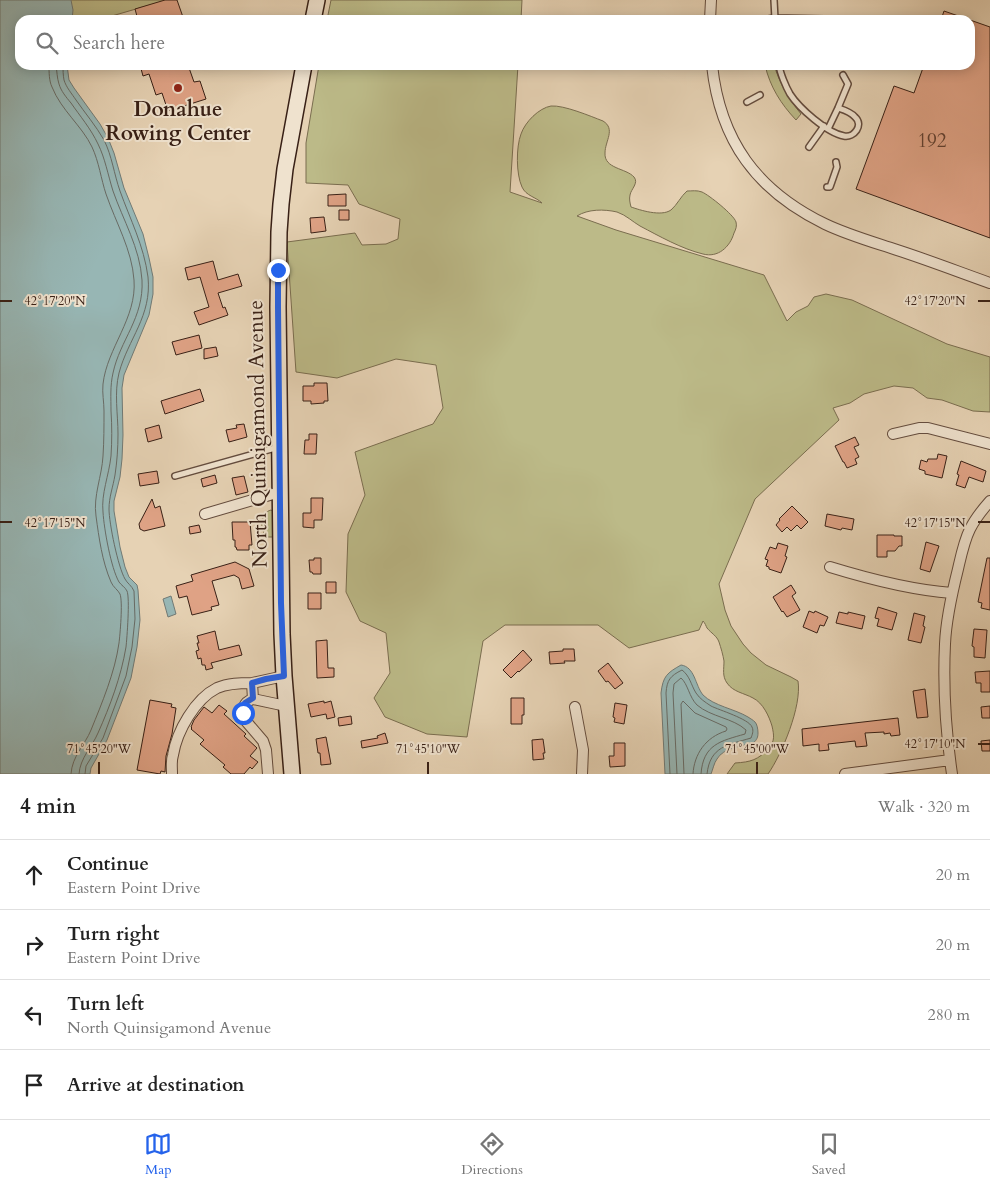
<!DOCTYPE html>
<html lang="en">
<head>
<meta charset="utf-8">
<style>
	:root { --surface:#fff; --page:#f2f2f2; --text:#222; --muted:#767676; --line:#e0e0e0; --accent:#2563eb }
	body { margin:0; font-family:Cardo,serif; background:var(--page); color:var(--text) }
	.stop { position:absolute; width:15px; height:15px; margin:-11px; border:4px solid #2563eb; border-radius:50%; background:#fff }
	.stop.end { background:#2563eb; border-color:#fff; box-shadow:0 1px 5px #0008 }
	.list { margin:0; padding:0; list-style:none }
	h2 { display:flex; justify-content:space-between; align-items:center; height:65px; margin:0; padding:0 20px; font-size:21px }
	h2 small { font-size:16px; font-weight:400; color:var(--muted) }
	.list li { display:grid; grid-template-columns:32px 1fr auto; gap:15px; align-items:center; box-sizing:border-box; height:70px; padding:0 20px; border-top:1px solid var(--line) }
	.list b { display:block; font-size:19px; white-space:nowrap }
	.list p { margin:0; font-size:16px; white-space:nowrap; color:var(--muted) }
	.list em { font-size:16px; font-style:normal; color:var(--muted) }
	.icon { flex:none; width:28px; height:28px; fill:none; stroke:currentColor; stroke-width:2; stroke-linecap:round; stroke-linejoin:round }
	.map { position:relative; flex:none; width:990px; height:774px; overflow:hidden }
	.search { position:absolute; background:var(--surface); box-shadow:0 2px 12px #0003; left:15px; right:15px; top:15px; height:55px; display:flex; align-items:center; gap:12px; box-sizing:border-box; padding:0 18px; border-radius:15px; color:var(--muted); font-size:19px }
	.sheet { height:345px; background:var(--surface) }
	nav { display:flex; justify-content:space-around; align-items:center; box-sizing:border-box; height:70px; border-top:1px solid var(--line); background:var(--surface); font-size:14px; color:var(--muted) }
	nav a { display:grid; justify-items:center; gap:2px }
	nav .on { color:var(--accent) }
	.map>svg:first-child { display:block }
	.green { fill:#bcba88; stroke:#7a6d4f }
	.water { fill:#97b6b4; stroke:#717a75 }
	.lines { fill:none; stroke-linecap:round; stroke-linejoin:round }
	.shore { stroke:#686b65; stroke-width:1 }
	.building { fill:#e0a386; stroke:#382016 }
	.lane-casing { stroke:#644c3e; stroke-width:8 }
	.street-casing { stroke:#644c3e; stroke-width:12 }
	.secondary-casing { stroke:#382016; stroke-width:18 }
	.lane { stroke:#efe2ce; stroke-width:5 }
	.street { stroke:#efe2ce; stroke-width:10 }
	.secondary { stroke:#efe2ce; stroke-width:15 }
	.route { stroke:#2563eb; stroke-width:6 }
	.ticks { fill:none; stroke:#382016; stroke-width:2 }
	.poi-dot { fill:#8f2418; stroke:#efe2ce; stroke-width:2 }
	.labels { text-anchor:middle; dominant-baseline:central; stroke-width:4; stroke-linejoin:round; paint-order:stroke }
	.number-label { font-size:19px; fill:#624132 }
	.poi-label { font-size:21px; font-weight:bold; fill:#382016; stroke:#efe2ce }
	.street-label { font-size:21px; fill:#382016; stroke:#efe2ce }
	.ticks-label { font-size:12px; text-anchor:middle; fill:#382016; stroke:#efe2ce; stroke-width:4; stroke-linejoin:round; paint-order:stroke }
</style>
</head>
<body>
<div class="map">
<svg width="990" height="774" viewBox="0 0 990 774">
	<rect width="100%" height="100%" fill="#e6d2b4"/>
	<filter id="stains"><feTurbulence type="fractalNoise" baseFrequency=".004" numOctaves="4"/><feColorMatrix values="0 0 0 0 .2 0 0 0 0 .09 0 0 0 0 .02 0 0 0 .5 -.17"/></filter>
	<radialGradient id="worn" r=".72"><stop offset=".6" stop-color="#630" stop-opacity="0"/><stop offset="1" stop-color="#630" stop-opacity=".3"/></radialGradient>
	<path class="green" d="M70 0H167L98 20H70Z
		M331 0H522L521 20H327Z
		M319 65H518L510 192 542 203C536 197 526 196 522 187 516 174 516 147 521 134 525 122 539 108 551 106 564 105 590 116 603 121 616 129 605 141 605 153 604 169 626 168 634 177 639 183 631 189 630 195 629 199 630 203 631 207 640 210 661 217 671 210 677 205 681 196 687 191 692 191 697 190 702 192 709 195 734 215 736 222 737 226 736 229 734 233 730 247 718 258 703 254 682 249 659 236 640 226 633 222 626 215 617 212 604 209 588 209 577 216L616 230 764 275 787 321 796 312 808 306 814 297 826 294 852 300 947 344 990 357V412L973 411 942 400 927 398 913 388 894 386 864 394 850 403 833 408 839 420 755 499 719 584 725 610 731 626 743 644 751 653 766 665 791 677 798 681C802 706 782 754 768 774H727L735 763C751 762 758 760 769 748 775 741 774 735 772 726 769 716 763 703 753 698 744 693 733 692 727 683 722 676 724 669 724 661 723 655 721 648 719 642 717 636 711 633 707 628 706 626 705 623 703 621L699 630 629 648 598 625H505L483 641 467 737 427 734 385 717 374 698 390 673 386 633 360 621 346 592 348 534 365 495 355 452 433 424 443 408 436 365 396 359 337 378 296 372 287 242 355 233 362 245 386 244 398 239 400 219 359 204 348 185 306 183V143Z
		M765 65H774C780 84 789 99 801 114L796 120C781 104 770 87 765 65Z
		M271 510 274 512V537H268L265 535C260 526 260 513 271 510Z"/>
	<path class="water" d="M0 0H71L73 10 72 20H20V65H67L69 80 74 88 100 124 108 138 114 153 124 188 143 234 149 258 153 277V294L149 315 124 375 122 388 123 435 122 459 120 477 114 501V511L120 547 125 567 129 577 137 585 138 590 140 620 137 647 131 678 107 740 91 768 90 774H0Z
		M171 596 176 614 168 617 163 599Z
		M681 665C695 667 695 685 703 695 714 706 735 709 748 717 751 719 753 720 755 722 757 724 758 729 758 733 758 737 757 740 753 743 742 746 723 748 717 759 714 763 713 769 711 774H665L661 693C663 676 667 673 681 665Z"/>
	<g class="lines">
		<path class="shore" d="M49 65C49 72 49 81 52 87 61 110 82 126 92 147 99 162 101 179 106 194 116 223 132 250 134 280 137 318 107 348 103 384 102 393 104 402 104 411 104 426 104 441 103 456 102 476 93 496 96 516 99 538 102 561 111 582 113 587 118 590 120 594 123 602 120 635 119 643 115 672 102 703 91 730 85 745 72 756 71 774
			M56 65C57 71 57 78 59 84 61 91 66 97 71 103 80 116 91 129 98 144 105 158 108 175 113 191 123 220 140 248 142 280 144 318 120 340 113 373 110 386 111 398 111 411 112 426 112 441 111 456 109 475 101 494 103 512 104 529 111 568 119 582 121 585 125 587 127 591 130 598 127 638 126 647 121 677 110 706 98 733 92 747 80 758 79 774
			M63 65C63 70 63 75 64 80 66 87 72 94 76 100 85 113 96 126 104 140 112 156 114 174 120 191 130 219 144 246 148 277 152 316 128 339 119 373 114 393 118 414 118 434 118 448 117 462 115 475 113 487 109 497 109 509 109 523 118 567 125 579 127 583 132 586 134 591L135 619 132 647 126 676 103 738 86 766 85 774
			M670 774 666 693C667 680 670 676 682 670 690 676 691 685 696 693 700 699 705 702 711 706 719 710 749 719 752 727 754 731 752 735 751 738 728 745 710 746 707 774
			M677 774 673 693 674 684 681 678C688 684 689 697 697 705 711 717 733 718 746 730L745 734C721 741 703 744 701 774
			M684 774 681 704 683 701 695 713 726 727 727 729 726 731C706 737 694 754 693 774"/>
	</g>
	<path class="building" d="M165 0H177L184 20H138L135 9Z
		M944 11 967 19V20H941Z
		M970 20 990 27V238L856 189 894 86 914 93 924 65H970Z
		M140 65H188L194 82 200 81 206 99 168 111 162 93 156 95 149 74 143 76Z
		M346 194V206H328V195Z
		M339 210H349V220H339Z
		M324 217 326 231 311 233 310 218Z
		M213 261 218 280 238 274 242 286 218 293 223 308 225 307 228 315 199 325 194 312 209 307 200 277 188 280 185 268Z
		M199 335 202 348 176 355 172 342Z
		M216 347 218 356 204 359V349Z
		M314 383H327L328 401H324V403L311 404V401H303V386H314Z
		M200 389 204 401 165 414 161 401Z
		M244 424 247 437 229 442 226 430 237 428 236 425Z
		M159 425 162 438 148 442 145 429Z
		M309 434H317L316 454H304L305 440H309Z
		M855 437 859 445 854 447 859 457 855 459 857 464 847 468 844 462H843L835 446Z
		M938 454 947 456 942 478 925 474V471L919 469 921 460 927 462 928 459H937Z
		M961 461 986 471 983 482 969 477 965 488 956 485 959 475 957 474Z
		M157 471 159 483 140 486 138 474Z
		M215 475 217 483 203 487 201 479Z
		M244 476 248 492 236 495 232 478Z
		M311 498H323L322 520H314V528L303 527V513H311Z
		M152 499 155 508 160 506 165 526 144 531 140 529 139 524Z
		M792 506 808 522 801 529 797 525 791 531 787 527 782 532 776 525 780 520 779 519Z
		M827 514 854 519 852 530 842 528 841 530 825 526Z
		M232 522H250L252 545H249V550H237L236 547H235V540H233Z
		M199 525 201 532 190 534 189 527Z
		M877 535H894V536H902V546H899L895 551H887V557H877Z
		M926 542 939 546 930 572 920 569Z
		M778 543 788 546 785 556 787 557 781 573 769 569V567L766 566 768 560 765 559 770 547 776 549Z
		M314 558H321V574H313L312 572H310L309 560H314Z
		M987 558H990V610L981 608 982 603 978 602Z
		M235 562 249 569 254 586 242 589 239 578 234 575 212 581 219 605 211 607 212 610 192 615 187 596 179 598 176 586 193 581 191 575Z
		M326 582H336V593H326Z
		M791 585 796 593 792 596 800 610 787 617 783 611 782 612 773 597Z
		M308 593H321V609H308Z
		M878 607 897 613 892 630 877 626 879 619 875 618Z
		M809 611 814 613 815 611 828 617 824 626 820 625 817 633 803 627Z
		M839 612 848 614V612L865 616 862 629 836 623Z
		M914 613 925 616 923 626 925 627 921 643 908 640Z
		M974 629 987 630 985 658 974 657V647L972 646Z
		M215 631 219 650 239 645 242 655 211 663 213 668 206 670 205 665H202L201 658 198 659 196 651 199 650 197 643H199L197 636Z
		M327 640 328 668H334V677L317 678 316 641Z
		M563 649H574L575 661H564L565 663 550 664 549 652 563 651Z
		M523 650 532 660 519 672 518 671 511 678 503 670Z
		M608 663 623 683 615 689 608 681 606 682 598 671Z
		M990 671V692H981V683H976L975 672Z
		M925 689 928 717 917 718 913 691Z
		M511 698H524V715H522V724H511Z
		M150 700 172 704 171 707 176 708 172 734 166 756 165 772 161 771 160 774 137 770Z
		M324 701V703L331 701 335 717 327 719 326 714 311 717 308 704Z
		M615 703 627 705 624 724 614 722 615 718 613 717Z
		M219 705 227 711 224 714 246 734 244 736 257 748 250 756 258 762 252 769 250 767 244 774H231L223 767 225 765 200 744 204 740 191 729 192 728 191 727 194 720 204 707 212 713Z
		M990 706V718H982L981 707Z
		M351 716 352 724 339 726 338 718Z
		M898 718 900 735 891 736 890 733 884 734V732L865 733 867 746 856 747 855 741 828 744 829 750 819 751V744L803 746 802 729Z
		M385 733 388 743 362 748 361 741 378 738 377 736Z
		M326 737 331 764 321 765 320 753H318L316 739Z
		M543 739 545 753H543L544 759 533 760 532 740Z
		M990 740V751H982L981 741Z
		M614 743H625V766L610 767 609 756H614Z"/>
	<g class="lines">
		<defs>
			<path id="lane" d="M774 0 775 19
				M762 20 774 18 824 19V20
				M779 65C780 73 786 87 790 94 799 108 827 133 844 136 854 138 864 125 855 117 851 112 844 110 838 108
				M747 102 760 95
				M828 129 838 108 848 84 843 75
				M809 147 824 126
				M827 187H830L837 167 836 162
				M175 476 279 447"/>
			<path id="street" d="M710 20 711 0
				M712 65C720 141 757 191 825 224 848 235 873 242 897 250 928 260 959 272 990 283
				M893 434 919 428H928L990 444
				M205 514 280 492
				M830 567C869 579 912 590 952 593
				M252 683 284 676
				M575 707 583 750 582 774
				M172 774C172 767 171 761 173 755 177 731 195 699 217 688 228 683 241 683 252 683L253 699
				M268 774 266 750 263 741 245 720C241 711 243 702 253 699L286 706
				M845 774 950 760
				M952 774C946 733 943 686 945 644 946 620 952 593 958 569 961 556 964 541 970 529 975 519 982 510 990 501"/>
			<path id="secondary" d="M313 20 317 0
				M292 774 284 676 282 634 278 307 279 232 281 204 285 169 304 65"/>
		</defs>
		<use href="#lane" class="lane-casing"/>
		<use href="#street" class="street-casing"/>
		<use href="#secondary" class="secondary-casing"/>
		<use href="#lane" class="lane"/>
		<use href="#street" class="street"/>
		<use href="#secondary" class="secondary"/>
	</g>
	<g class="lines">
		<path class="route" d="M243 713 245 703 253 698 252 683 266 679 284 676 281 603 278 307V270"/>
	</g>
	<path class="ticks" d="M0 301H12M978 301H990M0 522H12M978 522H990M978 744H990M99 762V774M428 762V774M757 762V774"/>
	<circle class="poi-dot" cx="178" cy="88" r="5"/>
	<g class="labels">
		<g class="number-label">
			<text x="932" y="141">192</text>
		</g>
		<g class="poi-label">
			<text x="178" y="109">Donahue<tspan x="178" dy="24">Rowing Center</tspan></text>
		</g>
		<g class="street-label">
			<text transform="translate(258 434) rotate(-91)">North Quinsigamond Avenue</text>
		</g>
	</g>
	<g class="ticks-label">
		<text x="55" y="305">42°17'20"N</text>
		<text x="935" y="305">42°17'20"N</text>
		<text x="55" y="527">42°17'15"N</text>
		<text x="935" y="527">42°17'15"N</text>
		<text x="935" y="748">42°17'10"N</text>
		<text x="99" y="753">71°45'20"W</text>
		<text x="428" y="753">71°45'10"W</text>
		<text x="757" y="753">71°45'00"W</text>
	</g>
	<rect width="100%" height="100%" filter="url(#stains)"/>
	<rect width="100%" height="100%" fill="url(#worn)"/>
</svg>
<div class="stop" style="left:243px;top:713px"></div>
<div class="stop end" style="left:278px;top:270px"></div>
<div class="search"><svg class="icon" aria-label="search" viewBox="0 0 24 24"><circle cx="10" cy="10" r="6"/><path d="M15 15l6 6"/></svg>Search here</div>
</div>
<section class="sheet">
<h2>4 min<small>Walk · 320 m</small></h2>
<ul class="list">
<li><svg class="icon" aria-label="ahead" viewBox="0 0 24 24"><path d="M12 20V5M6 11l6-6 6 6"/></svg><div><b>Continue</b><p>Eastern Point Drive</p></div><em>20 m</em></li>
<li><svg class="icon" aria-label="right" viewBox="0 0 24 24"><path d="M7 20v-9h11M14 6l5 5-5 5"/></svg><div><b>Turn right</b><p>Eastern Point Drive</p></div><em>20 m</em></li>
<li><svg class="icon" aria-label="left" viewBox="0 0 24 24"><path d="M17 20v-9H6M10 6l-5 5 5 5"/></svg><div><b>Turn left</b><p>North Quinsigamond Avenue</p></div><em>280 m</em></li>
<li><svg class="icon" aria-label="arrive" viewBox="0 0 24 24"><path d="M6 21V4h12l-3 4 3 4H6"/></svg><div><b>Arrive at destination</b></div></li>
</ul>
</section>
<nav>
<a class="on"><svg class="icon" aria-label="map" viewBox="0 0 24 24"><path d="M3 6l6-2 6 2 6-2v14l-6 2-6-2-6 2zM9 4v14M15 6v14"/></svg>Map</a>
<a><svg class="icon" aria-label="directions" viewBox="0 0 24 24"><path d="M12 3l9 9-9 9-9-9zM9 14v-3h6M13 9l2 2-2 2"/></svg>Directions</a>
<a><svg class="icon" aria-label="saved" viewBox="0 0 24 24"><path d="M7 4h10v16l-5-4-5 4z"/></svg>Saved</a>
</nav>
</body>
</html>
